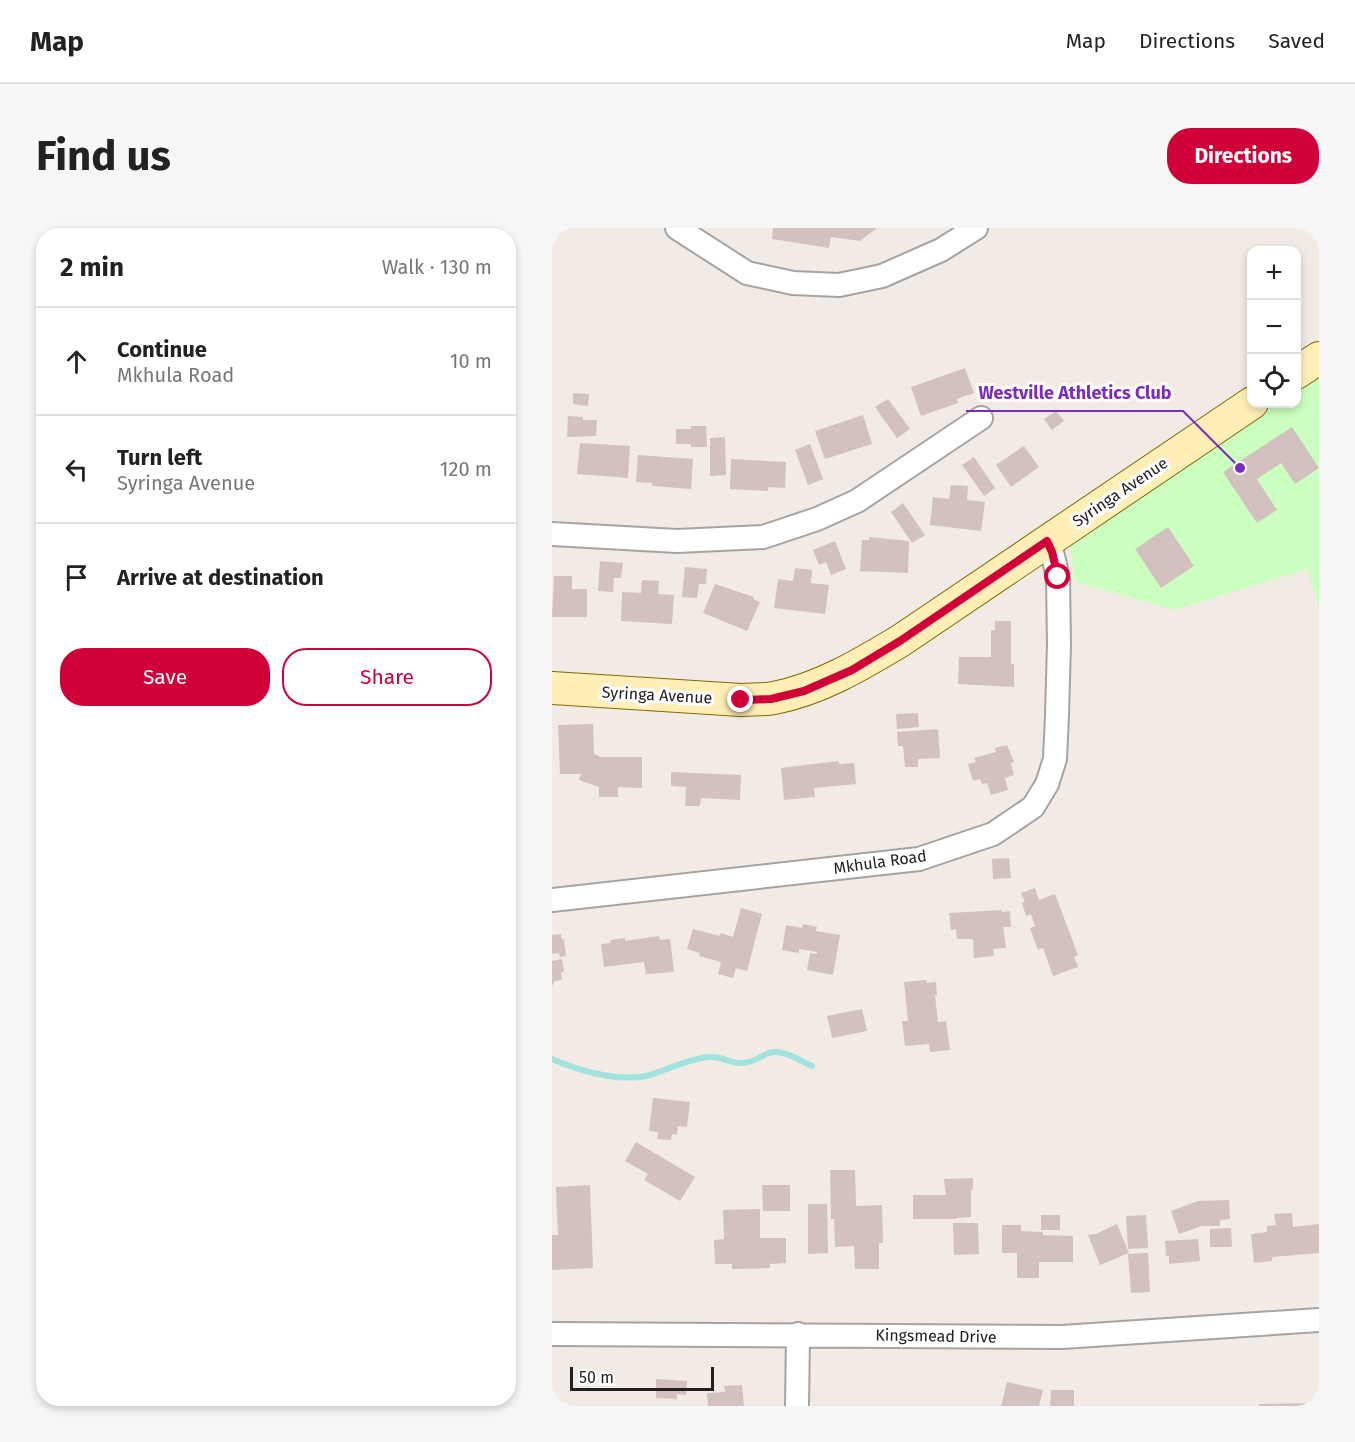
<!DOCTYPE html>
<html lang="en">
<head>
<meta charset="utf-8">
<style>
	:root { --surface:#fff; --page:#f6f6f6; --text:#222; --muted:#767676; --line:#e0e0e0; --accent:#d00039 }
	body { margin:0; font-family:"Fira Sans",sans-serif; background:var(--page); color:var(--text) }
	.controls { position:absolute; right:18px; top:18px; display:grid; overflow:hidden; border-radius:12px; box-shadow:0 3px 9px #0003 }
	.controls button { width:54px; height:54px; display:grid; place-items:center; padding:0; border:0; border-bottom:2px solid var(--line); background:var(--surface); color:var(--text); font:30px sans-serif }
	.scale { position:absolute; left:18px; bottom:15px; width:144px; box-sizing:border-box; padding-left:6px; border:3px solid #202020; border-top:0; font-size:16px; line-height:21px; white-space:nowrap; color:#202020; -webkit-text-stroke:4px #fff; paint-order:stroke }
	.stop { position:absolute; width:18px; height:18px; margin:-14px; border:4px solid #d00039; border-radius:50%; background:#fff }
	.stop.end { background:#d00039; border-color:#fff; box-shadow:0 2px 6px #0008 }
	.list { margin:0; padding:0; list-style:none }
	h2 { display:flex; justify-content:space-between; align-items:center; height:78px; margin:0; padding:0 24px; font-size:26px }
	h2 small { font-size:20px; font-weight:400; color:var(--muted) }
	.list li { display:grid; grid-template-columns:39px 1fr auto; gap:18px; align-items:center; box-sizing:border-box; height:108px; padding:0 24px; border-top:2px solid var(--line) }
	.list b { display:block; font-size:22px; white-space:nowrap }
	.list p { margin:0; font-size:20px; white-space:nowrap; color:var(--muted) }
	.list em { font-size:20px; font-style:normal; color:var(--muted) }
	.actions { display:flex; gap:12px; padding:18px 24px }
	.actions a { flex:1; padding:14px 0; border:2px solid var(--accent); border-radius:24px; text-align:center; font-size:21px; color:var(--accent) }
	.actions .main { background:var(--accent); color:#fff }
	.icon { flex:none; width:33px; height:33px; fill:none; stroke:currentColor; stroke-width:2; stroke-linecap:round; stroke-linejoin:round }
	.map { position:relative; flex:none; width:767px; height:1178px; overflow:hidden; border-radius:24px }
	header { display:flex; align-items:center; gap:36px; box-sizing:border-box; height:84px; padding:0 30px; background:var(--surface); border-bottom:2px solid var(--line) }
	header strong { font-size:28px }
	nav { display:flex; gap:33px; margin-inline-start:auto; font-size:21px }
	.intro { display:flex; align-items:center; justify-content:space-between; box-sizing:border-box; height:144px; padding:0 36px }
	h1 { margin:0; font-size:42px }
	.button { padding:15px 27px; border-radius:24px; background:var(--accent); color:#fff; font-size:21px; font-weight:700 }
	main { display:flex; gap:36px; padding:0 36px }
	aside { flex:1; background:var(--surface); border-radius:24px; box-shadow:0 3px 9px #0003 }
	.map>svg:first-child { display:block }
	.park { fill:#cbffbf }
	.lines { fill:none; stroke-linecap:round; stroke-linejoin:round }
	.stream { stroke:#a2e3e0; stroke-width:6 }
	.building { fill:#d2c1be }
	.street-casing { stroke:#a4a4a4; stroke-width:26 }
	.secondary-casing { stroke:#7e6900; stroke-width:34 }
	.street { stroke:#fff; stroke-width:22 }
	.secondary { stroke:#ffefb6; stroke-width:32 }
	.route { stroke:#d00039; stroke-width:8 }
	.labels { text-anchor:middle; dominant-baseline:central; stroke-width:6; stroke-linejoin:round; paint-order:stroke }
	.street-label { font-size:16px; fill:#202020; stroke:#fff }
	.leader { fill:none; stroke:#7b2cbf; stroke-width:2 }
	.callout-dot { fill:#7b2cbf; stroke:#fff; stroke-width:2 }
	.callout-label { font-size:18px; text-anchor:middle; font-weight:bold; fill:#7b2cbf; stroke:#fff; stroke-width:6; stroke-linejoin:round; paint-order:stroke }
</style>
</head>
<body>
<header>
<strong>Map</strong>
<nav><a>Map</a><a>Directions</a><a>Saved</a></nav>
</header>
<div class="intro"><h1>Find us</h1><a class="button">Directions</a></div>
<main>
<aside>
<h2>2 min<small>Walk · 130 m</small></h2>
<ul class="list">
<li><svg class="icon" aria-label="ahead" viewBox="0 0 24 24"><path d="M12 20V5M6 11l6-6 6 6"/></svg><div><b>Continue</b><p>Mkhula Road</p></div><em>10 m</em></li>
<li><svg class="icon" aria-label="left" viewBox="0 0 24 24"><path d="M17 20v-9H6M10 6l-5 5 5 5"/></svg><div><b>Turn left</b><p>Syringa Avenue</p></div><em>120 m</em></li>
<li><svg class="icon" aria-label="arrive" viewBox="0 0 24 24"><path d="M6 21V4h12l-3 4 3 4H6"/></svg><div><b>Arrive at destination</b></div></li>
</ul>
<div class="actions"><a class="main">Save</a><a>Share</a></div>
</aside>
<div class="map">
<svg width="767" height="1178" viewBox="0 0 767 1178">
	<rect width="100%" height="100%" fill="#f1eae5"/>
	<path class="park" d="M767 132V380L755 341 623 382 523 354 516 304 704 176H744L745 148Z"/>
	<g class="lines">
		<path class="stream" d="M0 831C27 843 69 855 98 847 114 842 144 828 160 829 171 829 180 836 191 835 201 834 208 829 217 825 230 820 248 833 260 838"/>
	</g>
	<path class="building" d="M221 0H325L308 13 279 9 277 20 220 11Z
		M413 140 422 165 405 171 406 175 369 188 359 159Z
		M21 165 37 166 36 178 21 176Z
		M336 171 358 201 345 210 323 179Z
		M504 183 512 193 500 202 492 191Z
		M311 187 320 216 273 231 263 203Z
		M16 188 31 189V192H45L44 208 15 209Z
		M139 198H154L155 219H139V216H124V201H139Z
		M740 199 767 240 743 256 729 235 705 251 725 282 705 295 671 244Z
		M173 209 174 247 158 248V210Z
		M28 215 78 218 76 250 25 246Z
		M258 216 271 251 256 257 243 222Z
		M472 218 487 239 459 259 444 237Z
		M86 227 141 231 139 261 100 258V255L84 254Z
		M422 229 443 260 432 268 410 237Z
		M179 231 234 234 233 260 216 259V263L178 261Z
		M399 257 416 258 415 272 433 274 429 303 378 297 381 269 397 271Z
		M351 275 373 307 360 315 339 284Z
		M616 299 642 338 609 360 583 321Z
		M317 309 357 313 356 345 308 343 310 312H317Z
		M283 313 294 341 279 347 274 334 267 337 261 322Z
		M48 333 71 335 69 350H62L61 364 46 363Z
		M133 339 155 341 154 356H147L145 370 130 369Z
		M243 340 260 342 259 355 277 357 273 386 222 380 226 351 241 353Z
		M2 348H20V361H35V389H0Z
		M90 352 107 353 106 366 122 367 120 396 69 393 70 364 89 365Z
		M163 356 202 369 201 371 208 374 195 403 151 385Z
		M443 393H459V436H462V459L406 456 407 429H439V402H443Z
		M366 485 367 499 345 501 344 486Z
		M41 496 42 526 49 529H90V560L66 559V569H47V559L27 552 29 546H8L6 497Z
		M386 501 388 530 366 531V539H353L351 518H346L345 504Z
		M455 517 462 534 459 535 462 547 453 550 456 562 439 567 435 555 430 556 428 551 421 553 416 536 424 534 422 530 444 524 443 520Z
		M286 533 287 536 302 535 304 556 262 560 263 569 232 572 229 540Z
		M119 544 189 547 188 572 149 570 148 578H133L134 559 119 558Z
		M457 630 459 650 441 651 440 631Z
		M483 660 487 672 503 666 526 727 522 729 526 739 501 748 491 720 486 722 478 700 483 698 479 686 474 688 470 675 473 674 469 665Z
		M189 680 210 686 195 743 184 740 181 750 166 746 169 734 147 728 148 725 135 721 141 701 168 708 169 705 181 709Z
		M450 682V684L458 683 459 699H451L454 720 441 721 442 728 422 730 421 711H405L404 701 399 702 397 685Z
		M251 696 265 699 264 703 288 707 281 747 255 742 258 725 265 726V724L247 721V725L230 722 234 697 250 700Z
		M9 706 10 712 12 711 14 728 8 729 7 725 0 726V707Z
		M107 708 108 712 118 711 122 744 94 746 92 734 52 739 49 716 59 715 58 712 73 710V713Z
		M10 731 12 744H9L10 752 2 753V756L0 757V733Z
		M374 752 375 755 384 754 385 767H383L386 794 394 793 398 822 378 824 377 816 353 818 350 793H356L352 754Z
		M310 781 315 803 280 810 275 788Z
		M101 870 138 874 135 899 126 898 125 907 120 906 119 912 105 911 106 904 97 903Z
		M84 914 143 949 128 973 92 952 96 946 73 933Z
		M278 942H303L304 978 330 977 331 1015H327V1041H303L302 1018 283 1019 282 991H279Z
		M421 950V962H419V989L404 990V991H361V967H394L392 951Z
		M38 957 41 1040 0 1042V1007H6L4 959Z
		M210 957H238V983H211Z
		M677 972 678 991 668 992V998H650L627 1006 619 983 646 973Z
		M256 976H275L276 1025 256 1026Z
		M208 981V1010H234V1035L218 1036V1040L180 1041V1036H163L162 1012 172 1011 171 982Z
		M740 985 741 999 767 996V1025L720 1029V1033L702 1035 699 1006 715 1004V998L724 997 722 986Z
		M489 987H508V1002H489Z
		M594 987 596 1020 576 1021 574 988Z
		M401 995H426L427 1026 402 1027Z
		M565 996 577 1025 548 1037 536 1007 544 1006Z
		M450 997H469V1003L491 1004V1007L521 1008V1034H487V1050H465V1025H450Z
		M679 1000 680 1019H658V1001Z
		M646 1011 648 1033 617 1036V1028H614L613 1013Z
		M596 1025 598 1064 579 1065 576 1026Z
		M104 1151 135 1153 134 1167 125 1166V1171L104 1170Z
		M455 1154 491 1162 487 1178H449Z
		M190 1157 192 1178H156L155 1165 173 1164 172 1158Z
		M499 1162H522V1178H498Z
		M767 1175V1178H707V1176Z"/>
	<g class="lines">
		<defs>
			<path id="street" d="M125 0 195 45 241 55 287 57 330 48 389 22 424 0
				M0 306 125 313 211 309 265 291 305 273 429 190
				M0 672 367 631 441 606 481 579 495 556 503 531 505 487 507 416 506 349 500 324 495 313
				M0 1106 510 1109 767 1092
				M245 1178 246 1106"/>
			<path id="secondary" d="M744 145 767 130
				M0 460 189 472C200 471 211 472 222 470 268 461 308 437 348 413L700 175"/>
		</defs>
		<use href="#street" class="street-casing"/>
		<use href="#secondary" class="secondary-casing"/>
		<use href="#street" class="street"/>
		<use href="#secondary" class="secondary"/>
	</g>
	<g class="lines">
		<path class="route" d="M189 472 219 471 252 463 300 442 348 413 495 313 500 324 506 349"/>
	</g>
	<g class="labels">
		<g class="street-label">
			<text transform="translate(568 264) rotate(-34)">Syringa Avenue</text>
			<text transform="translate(105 467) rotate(3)">Syringa Avenue</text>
			<text transform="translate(328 634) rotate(-8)">Mkhula Road</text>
			<text transform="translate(384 1108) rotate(1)">Kingsmead Drive</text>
		</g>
	</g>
	<path class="leader" d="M688 240L631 183H414"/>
	<circle class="callout-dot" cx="688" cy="240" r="6"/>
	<g class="callout-label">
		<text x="523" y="171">Westville Athletics Club</text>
	</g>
</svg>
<div class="controls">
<button>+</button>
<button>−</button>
<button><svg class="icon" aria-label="locate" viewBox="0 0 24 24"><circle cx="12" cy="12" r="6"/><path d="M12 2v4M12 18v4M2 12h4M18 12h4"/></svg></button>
</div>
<div class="scale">50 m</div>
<div class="stop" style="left:506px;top:349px"></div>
<div class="stop end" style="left:189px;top:472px"></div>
</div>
</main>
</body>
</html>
